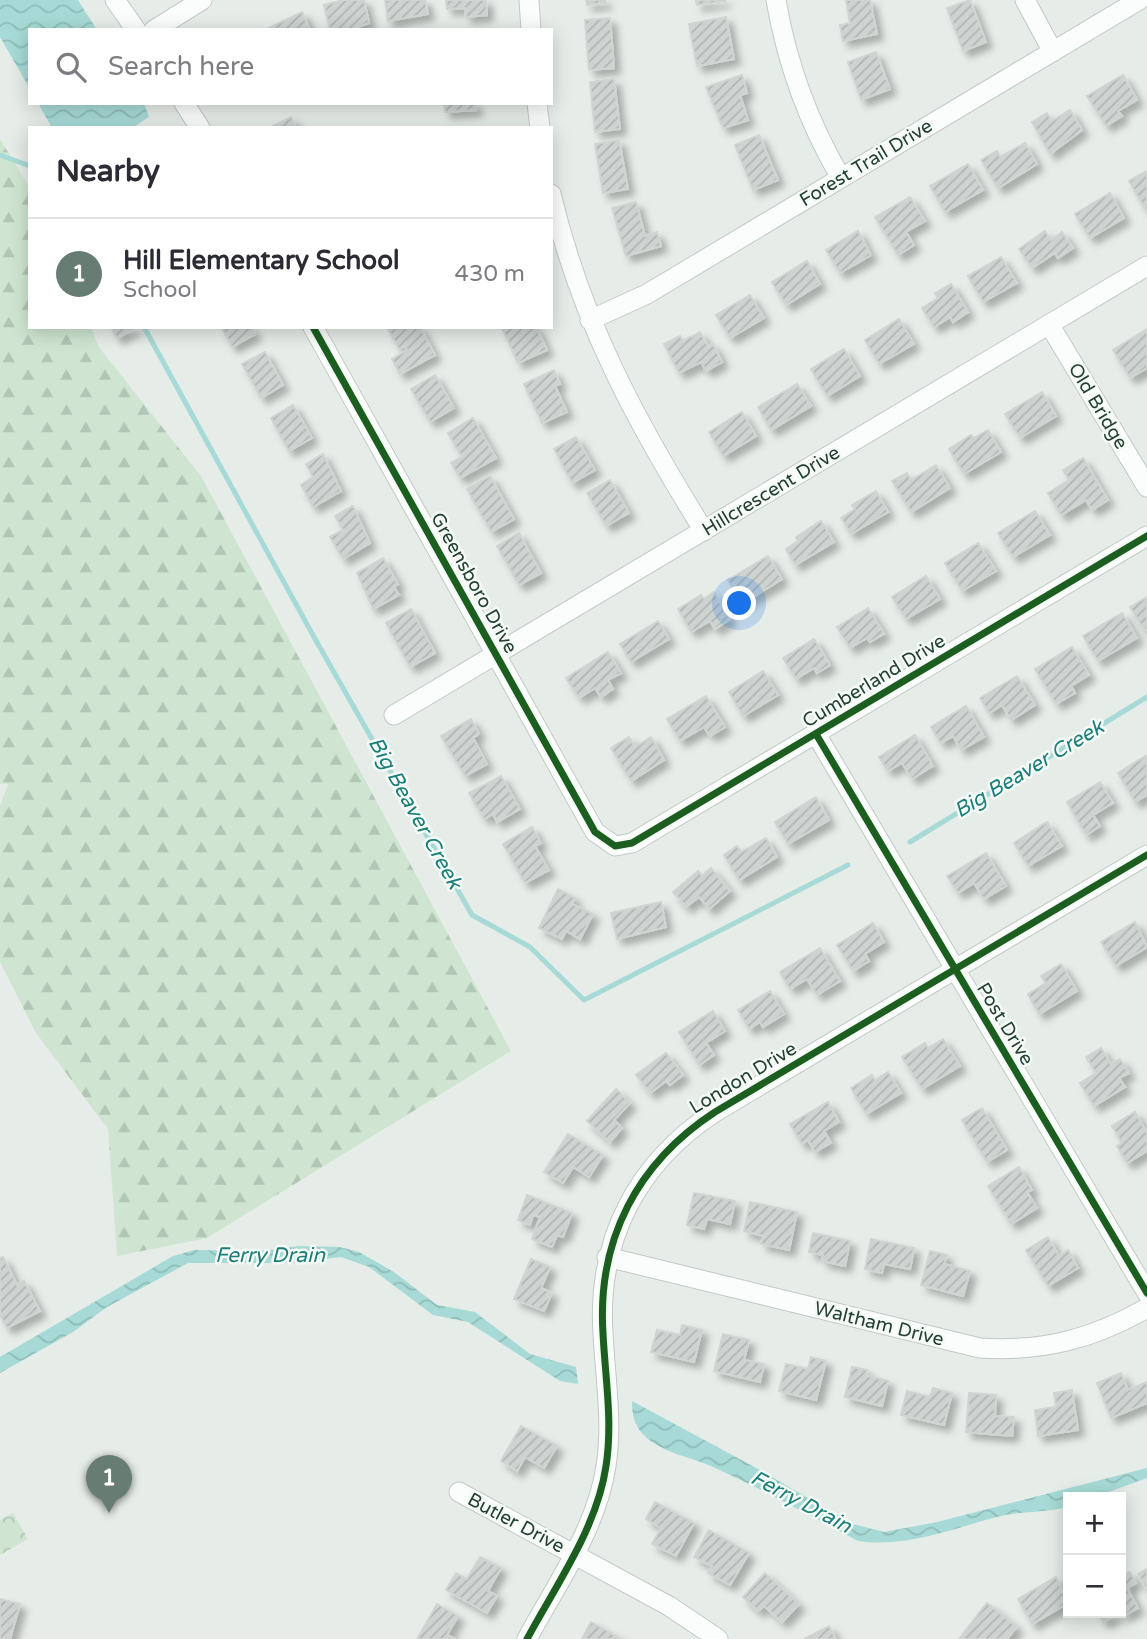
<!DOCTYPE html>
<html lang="en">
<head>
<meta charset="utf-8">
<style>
	:root { --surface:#fff; --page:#f7f7f7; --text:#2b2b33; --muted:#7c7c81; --line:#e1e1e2; --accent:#677c72 }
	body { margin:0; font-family:"Varela Round",sans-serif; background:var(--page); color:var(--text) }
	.controls { position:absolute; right:21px; bottom:21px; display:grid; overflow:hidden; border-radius:0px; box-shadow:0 4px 18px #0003 }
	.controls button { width:63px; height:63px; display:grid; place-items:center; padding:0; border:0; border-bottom:2px solid var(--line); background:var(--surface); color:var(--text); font:35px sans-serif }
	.you { position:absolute; left:740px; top:604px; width:24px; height:24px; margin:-18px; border:5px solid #fff; border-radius:50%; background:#1a73e8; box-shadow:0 0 0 10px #1a73e833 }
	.badge { display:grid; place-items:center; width:46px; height:46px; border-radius:50%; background:var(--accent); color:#fff; font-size:23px; font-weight:700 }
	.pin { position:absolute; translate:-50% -58px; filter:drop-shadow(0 2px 4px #0008) }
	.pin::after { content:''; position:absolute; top:37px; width:24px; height:21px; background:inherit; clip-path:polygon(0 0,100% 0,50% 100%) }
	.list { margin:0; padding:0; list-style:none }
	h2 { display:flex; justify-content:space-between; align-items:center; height:91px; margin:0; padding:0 28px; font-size:30px }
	h2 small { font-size:23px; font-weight:400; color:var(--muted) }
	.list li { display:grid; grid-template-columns:46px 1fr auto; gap:21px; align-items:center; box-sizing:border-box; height:112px; padding:0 28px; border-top:2px solid var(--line) }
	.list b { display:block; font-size:26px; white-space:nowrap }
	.list p { margin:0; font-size:23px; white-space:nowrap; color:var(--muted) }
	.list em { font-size:23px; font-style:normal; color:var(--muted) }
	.icon { flex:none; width:38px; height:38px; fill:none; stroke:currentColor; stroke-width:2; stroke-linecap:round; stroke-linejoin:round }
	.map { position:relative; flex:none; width:1147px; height:1639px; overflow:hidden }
	.search { position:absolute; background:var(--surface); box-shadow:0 4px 18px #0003; left:28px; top:28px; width:525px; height:77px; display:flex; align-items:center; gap:18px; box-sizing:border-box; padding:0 24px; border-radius:0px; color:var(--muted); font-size:26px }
	.panel { position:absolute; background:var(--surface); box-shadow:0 4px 18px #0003; left:28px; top:126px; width:525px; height:203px; border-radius:0px }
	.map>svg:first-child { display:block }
	.forest { fill:url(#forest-firs) }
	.park { fill:url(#park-crowns) }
	.water { fill:url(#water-waves) }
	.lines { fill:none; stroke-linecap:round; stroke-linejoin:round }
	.stream { stroke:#a7dad6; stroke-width:5 }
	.building { fill:url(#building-hatch); stroke:#cfd5d1; stroke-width:2; filter:url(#shadow) }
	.street-casing { stroke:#c3c9c5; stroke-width:21 }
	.street { stroke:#fbfcfc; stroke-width:19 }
	.cycleway-casing { stroke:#f5faf6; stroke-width:11 }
	.cycleway { stroke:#1b5e20; stroke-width:7 }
	.labels { text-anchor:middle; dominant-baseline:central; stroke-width:5; stroke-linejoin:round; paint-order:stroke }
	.street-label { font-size:19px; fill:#234032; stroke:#f5faf6 }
	.water-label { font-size:21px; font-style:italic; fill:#1b7e79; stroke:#f5faf6 }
</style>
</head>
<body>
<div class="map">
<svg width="1147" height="1639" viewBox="0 0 1147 1639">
	<defs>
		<pattern id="forest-firs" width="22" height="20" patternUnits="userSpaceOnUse" patternTransform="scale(1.75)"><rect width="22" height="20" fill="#cfe5d1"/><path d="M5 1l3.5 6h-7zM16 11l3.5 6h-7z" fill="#b1c6b4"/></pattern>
		<pattern id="park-crowns" width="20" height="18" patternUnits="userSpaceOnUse" patternTransform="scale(1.75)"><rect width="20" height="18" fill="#cfe5d1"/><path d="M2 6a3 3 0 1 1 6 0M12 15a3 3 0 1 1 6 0" fill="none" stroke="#b1c6b4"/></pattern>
		<pattern id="water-waves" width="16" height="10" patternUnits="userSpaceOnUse" patternTransform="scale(1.75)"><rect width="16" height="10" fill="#a7dad6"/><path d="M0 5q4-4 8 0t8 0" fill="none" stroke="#8fbcb8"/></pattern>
		<pattern id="building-hatch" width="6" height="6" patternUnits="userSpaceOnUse" patternTransform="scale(1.75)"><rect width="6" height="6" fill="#cdd3d0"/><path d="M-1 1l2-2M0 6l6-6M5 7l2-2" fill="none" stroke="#b0b6b3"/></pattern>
		<filter id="shadow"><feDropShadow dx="6" dy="6" stdDeviation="3.5" flood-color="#0004"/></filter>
	</defs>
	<rect width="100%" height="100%" fill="#e6ece8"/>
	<path class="forest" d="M0 139 30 188V327H91L98 346 201 476 511 1051 207 1238 117 1256 108 1129 36 1033 0 962V806L8 784H0Z"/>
	<path class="park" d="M13 1513 28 1539 0 1555V1520Z"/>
	<path class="water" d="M0 0H78L97 30H30V89L0 37Z
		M38 103H144L149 117 132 128H52Z
		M299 1246 340 1247 359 1252 394 1272 437 1305 475 1312 530 1354 576 1367 578 1384 560 1381 468 1322 433 1315 369 1267 341 1257 291 1263H188L107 1307 73 1332 0 1373V1357L173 1256 194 1250 261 1251Z
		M632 1401 758 1469 853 1524 884 1532 937 1522 1147 1468V1478L1095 1497H1068L1067 1507C1044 1513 1019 1511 997 1517 951 1529 906 1548 858 1541 809 1515 762 1489 713 1467 691 1457 667 1454 648 1439 635 1428 632 1417 632 1401Z"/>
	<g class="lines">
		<path class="stream" d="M0 155 30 166
			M144 327 314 637 472 915 530 947 584 1000 848 865
			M910 842 1147 697"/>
	</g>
	<path class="building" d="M343 0H364L369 23 349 30H330L324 5Z
		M385 0H425L428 14 388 21Z
		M446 0H486L487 15 466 17 465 8 447 9Z
		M586 0H605V3L587 5Z
		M696 0H725V1L697 5Z
		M846 0H870L877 34 843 41 840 25 850 23Z
		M970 0 986 42 963 51 947 8Z
		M302 12 310 30H267V29Z
		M726 17 734 59 697 66 689 24Z
		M610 18 614 68 589 70 585 20Z
		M876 52 890 89 861 100 848 62Z
		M742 75 747 93 740 95 748 120 723 128 706 87Z
		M1123 75 1137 100 1118 111 1122 116 1106 126 1087 96Z
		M614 79 620 129 595 132 590 82Z
		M444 103H475L476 110 445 112Z
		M1070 110 1082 130 1050 154 1032 122 1047 113 1052 121Z
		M291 117 296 128H272L271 127Z
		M759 135 778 180 753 190 735 145Z
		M619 140 628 189 603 193 595 144Z
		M1025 143 1037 164 998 188 981 160 997 151 1000 157Z
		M968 164 983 190 945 212 930 186Z
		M1147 171V205L1144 207 1129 181Z
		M1110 193 1124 218 1090 238 1075 214Z
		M910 197 925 221 906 232 914 245 898 255 875 217Z
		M636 202 645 236 657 232 661 246 626 256 612 208Z
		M858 231 871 255 840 273 826 250Z
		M1045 231 1051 240 1062 232 1073 248 1058 258 1055 253 1032 268 1019 249Z
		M1001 257 1017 283 983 302 968 276Z
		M807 261 820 284 786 305 772 282Z
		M951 284 968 312 953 322 950 317 934 327 922 308 938 298 935 293Z
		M750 295 764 318 730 338 716 315Z
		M899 319 914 344 879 364 865 340Z
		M111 327H138L117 338Z
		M221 327H251L255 334 232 347Z
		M391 327H420L435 355 400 374 392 359 407 350 404 346 399 349 388 329Z
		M536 327 547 350 518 363 502 328Z
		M1147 329V368L1130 378 1113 350Z
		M700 332 708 346 713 344 722 362 706 371 701 362 679 373 664 344 680 336 683 341Z
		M844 349 860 376 827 396 811 369Z
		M265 352 283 385 261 398 242 364Z
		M554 370 560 384 555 386 567 412 542 423 524 384Z
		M435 375 454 408 430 422 411 389Z
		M797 384 811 406 771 430 758 407Z
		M1042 392 1056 416 1020 438 1005 414Z
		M293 405 312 438 289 451 271 418Z
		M742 412 756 436 723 456 709 432Z
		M473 418 496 458 460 478 451 463 462 457 448 433Z
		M988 430 1001 452 964 474 949 449 971 435 974 438Z
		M576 437 595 470 572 483 554 449Z
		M323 454 341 491 313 507 301 485 313 477 306 464Z
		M1083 458 1108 500 1092 510 1086 500 1061 515 1048 493 1069 480 1063 470Z
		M936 465 950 488 911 512 892 481 907 473 911 480Z
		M490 476 514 519 491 532 467 489Z
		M610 480 629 513 606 526 587 493Z
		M876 491 888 512 851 534 841 518 855 509 852 505Z
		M353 506 370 543 343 559 330 537 343 530 335 516Z
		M1035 511 1050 535 1013 557 998 533Z
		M821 521 834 542 795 565 786 549 798 541 796 537Z
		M519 533 541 573 519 585 497 546Z
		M978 543 996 571 962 591 945 563Z
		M768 556 782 579 742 604 728 580Z
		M383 558 398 584 394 587 399 595 373 609 357 573Z
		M926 576 940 599 906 619 892 597Z
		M714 592 730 619 715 629 710 621 691 632 678 609 701 595 704 599Z
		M1147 597V629L1144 630 1130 607Z
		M868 608 884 634 870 642 867 638 850 648 837 627Z
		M411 609 435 653 410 667 386 623Z
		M1122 613 1137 638 1098 661 1083 636Z
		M658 621 669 639 631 662 620 644Z
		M814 639 830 665 817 673 814 668 796 679 783 658Z
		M1072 647 1089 675 1071 686 1075 693 1056 704 1035 669Z
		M608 652 621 673 608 680 613 689 601 697 595 688 579 698 566 678Z
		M763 671 778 695 743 716 729 692Z
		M1017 676 1035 705 1011 720 1002 705 989 713 980 698Z
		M706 696 725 727 710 736 704 727 680 741 667 719Z
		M966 706 984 737 961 750 953 736 941 743 931 727Z
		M471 719 479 734 473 738 487 764 465 776 441 736Z
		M915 735 933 766 912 779 902 763 888 771 879 757Z
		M629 737 635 747 651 737 664 760 631 781 611 748Z
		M1147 755V795L1135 802 1118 773Z
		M501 776 520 809 497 822 493 814 484 819 469 793Z
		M1100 782 1113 803 1093 815 1100 826 1086 835 1067 802Z
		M816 797 829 820 788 844 775 822Z
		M1047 822 1062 846 1028 866 1014 843Z
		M532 827 541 843 535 846 549 870 525 883 503 844Z
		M766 838 777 857 739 880 724 855 737 846 741 852Z
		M986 853 1006 886 984 899 974 883 958 893 947 876Z
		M711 868 730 891 709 909 699 897 686 907 673 892 698 871 702 876Z
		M558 889 575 898 572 904 593 914 580 939 566 931 562 939 539 928Z
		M661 902 666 927 617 939 611 913Z
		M1135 922 1147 947 1116 966 1101 942Z
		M873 923 884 942 865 954 869 961 853 971 837 945Z
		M820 948 840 981 817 995 807 979 790 989 780 972Z
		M1061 964 1077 991 1039 1014 1028 994 1046 983 1041 976Z
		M770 991 784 1014 763 1027 760 1022 749 1029 738 1010Z
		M713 1011 725 1031 706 1043 714 1055 699 1065 679 1032Z
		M943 1039 960 1066 922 1089 902 1057 925 1043 928 1048Z
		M1101 1048 1111 1064 1120 1059 1129 1073 1119 1078 1125 1087 1094 1106 1080 1083 1096 1073 1086 1057Z
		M666 1053 683 1075 670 1085 666 1081 650 1093 636 1075Z
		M888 1072 901 1093 866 1114 851 1088 872 1075 875 1080Z
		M616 1089 630 1103 614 1120 622 1128 610 1142 587 1121Z
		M828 1102 839 1122 824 1131 831 1143 815 1152 808 1140 802 1144 790 1124Z
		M982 1108 1007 1150 987 1162 962 1120Z
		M1135 1112 1147 1133V1151L1127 1163 1117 1146 1122 1143 1112 1126Z
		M568 1134 603 1155 589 1177 573 1167 563 1183 544 1172Z
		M1019 1167 1032 1190 1027 1192 1037 1208 1011 1224 988 1186Z
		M694 1193 735 1201 730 1224 707 1219 704 1229 687 1225Z
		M527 1195 572 1213 563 1237 557 1235 552 1247 532 1239 540 1217 533 1215 530 1225 518 1220Z
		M750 1202 797 1212 789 1250 761 1244 763 1236 744 1231Z
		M813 1233 850 1241 845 1266 822 1261 823 1255 809 1252Z
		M1048 1237 1059 1256 1068 1250 1078 1268 1048 1286 1026 1250Z
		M871 1239 914 1248 910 1269 884 1264 882 1273 865 1269Z
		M930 1251 947 1255 944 1264 970 1271 963 1296 921 1285Z
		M3 1257 17 1285 24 1281 40 1311 7 1328 0 1315V1258Z
		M531 1259 550 1267 541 1288 552 1293 544 1311 514 1299Z
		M682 1325 702 1330 694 1362 651 1352 657 1330 680 1335Z
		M723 1334 749 1340 744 1360 764 1364 760 1382 714 1371Z
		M811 1357 826 1361 816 1400 779 1391 786 1364 808 1369Z
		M852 1367 867 1370 865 1375 888 1381 882 1406 845 1397Z
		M1121 1373 1128 1390 1147 1382V1403L1111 1418 1097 1383Z
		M933 1388 952 1393 944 1425 901 1415 907 1391 930 1397Z
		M1072 1390 1078 1430 1038 1436 1035 1410 1056 1407 1054 1393Z
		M969 1393 996 1395 995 1416 1014 1417 1012 1436 966 1432Z
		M521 1426 557 1446 544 1468 525 1457 517 1471 501 1461Z
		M655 1502 694 1523 676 1556 652 1544 661 1528 646 1519Z
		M709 1530 749 1553 730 1585 708 1573 712 1566 694 1557Z
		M480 1557 501 1568 488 1591 497 1596 487 1613 446 1590 456 1573 467 1579Z
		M1147 1569V1590L1138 1574Z
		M1130 1572 1136 1583 1127 1588 1138 1608 1123 1616 1121 1576Z
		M765 1573 799 1604 782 1622 764 1606 758 1611 743 1597Z
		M1056 1577 1068 1603 1032 1624 1018 1599Z
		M0 1599 20 1604 10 1639H0Z
		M987 1603 1017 1627 1007 1639H959Z
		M437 1604 458 1616 447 1635 455 1639H417Z
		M1098 1613H1120L1103 1622Z
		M591 1622 621 1639H582Z
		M829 1626 836 1639H804Z"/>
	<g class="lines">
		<defs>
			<path id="street" d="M115 0 136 30
				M529 0 531 30
				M776 0C787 64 808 122 841 178
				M1025 0 1053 52
				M154 30 202 0
				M184 103 200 128
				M537 103 540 128
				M551 194C581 320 636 422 704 531
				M590 320 647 294 1139 0
				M1049 324 1147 487
				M313 327 595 832 615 846 632 843 1147 536
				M394 715 1147 266
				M816 734 1147 1293
				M607 1257 980 1348C1042 1352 1093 1339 1147 1308
				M459 1492 669 1606 718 1639
				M527 1639C556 1585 597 1528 606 1466 613 1422 605 1376 603 1333 597 1240 637 1163 715 1112L1147 855"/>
		</defs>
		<use href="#street" class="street-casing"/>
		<use href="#street" class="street"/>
		<defs>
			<path id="cycleway" d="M313 327 595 832 615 846 632 843 1147 536
				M816 734 1147 1293
				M527 1639C556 1585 597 1528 606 1466 613 1422 605 1376 603 1333 597 1240 637 1163 715 1112L1147 855"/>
		</defs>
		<use href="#cycleway" class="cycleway-casing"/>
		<use href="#cycleway" class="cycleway"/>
	</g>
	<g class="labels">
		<g class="street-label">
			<text transform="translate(866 163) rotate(-31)">Forest Trail Drive</text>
			<text transform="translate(1098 406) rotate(59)">Old Bridge</text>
			<text transform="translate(771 491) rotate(-31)">Hillcrescent Drive</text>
			<text transform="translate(474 583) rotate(61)">Greensboro Drive</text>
			<text transform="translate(874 681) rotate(-31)">Cumberland Drive</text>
			<text transform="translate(1005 1024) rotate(59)">Post Drive</text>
			<text transform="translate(743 1078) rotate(-31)">London Drive</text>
			<text transform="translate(879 1324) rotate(14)">Waltham Drive</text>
			<text transform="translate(516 1523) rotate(28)">Butler Drive</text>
		</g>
		<g class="water-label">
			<text transform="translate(1029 769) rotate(-31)">Big Beaver Creek</text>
			<text transform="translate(415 813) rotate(61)">Big Beaver Creek</text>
			<text x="270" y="1255">Ferry Drain</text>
			<text transform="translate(801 1502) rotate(28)">Ferry Drain</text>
		</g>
	</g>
</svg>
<div class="controls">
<button>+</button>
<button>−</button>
</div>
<div class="you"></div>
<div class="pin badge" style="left:109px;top:1513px">1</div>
<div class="search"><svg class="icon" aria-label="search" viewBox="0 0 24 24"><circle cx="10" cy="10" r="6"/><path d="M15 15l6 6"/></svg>Search here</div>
<section class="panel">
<h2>Nearby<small></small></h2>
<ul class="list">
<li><span class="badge">1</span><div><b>Hill Elementary School</b><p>School</p></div><em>430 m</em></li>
</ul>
</section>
</div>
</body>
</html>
